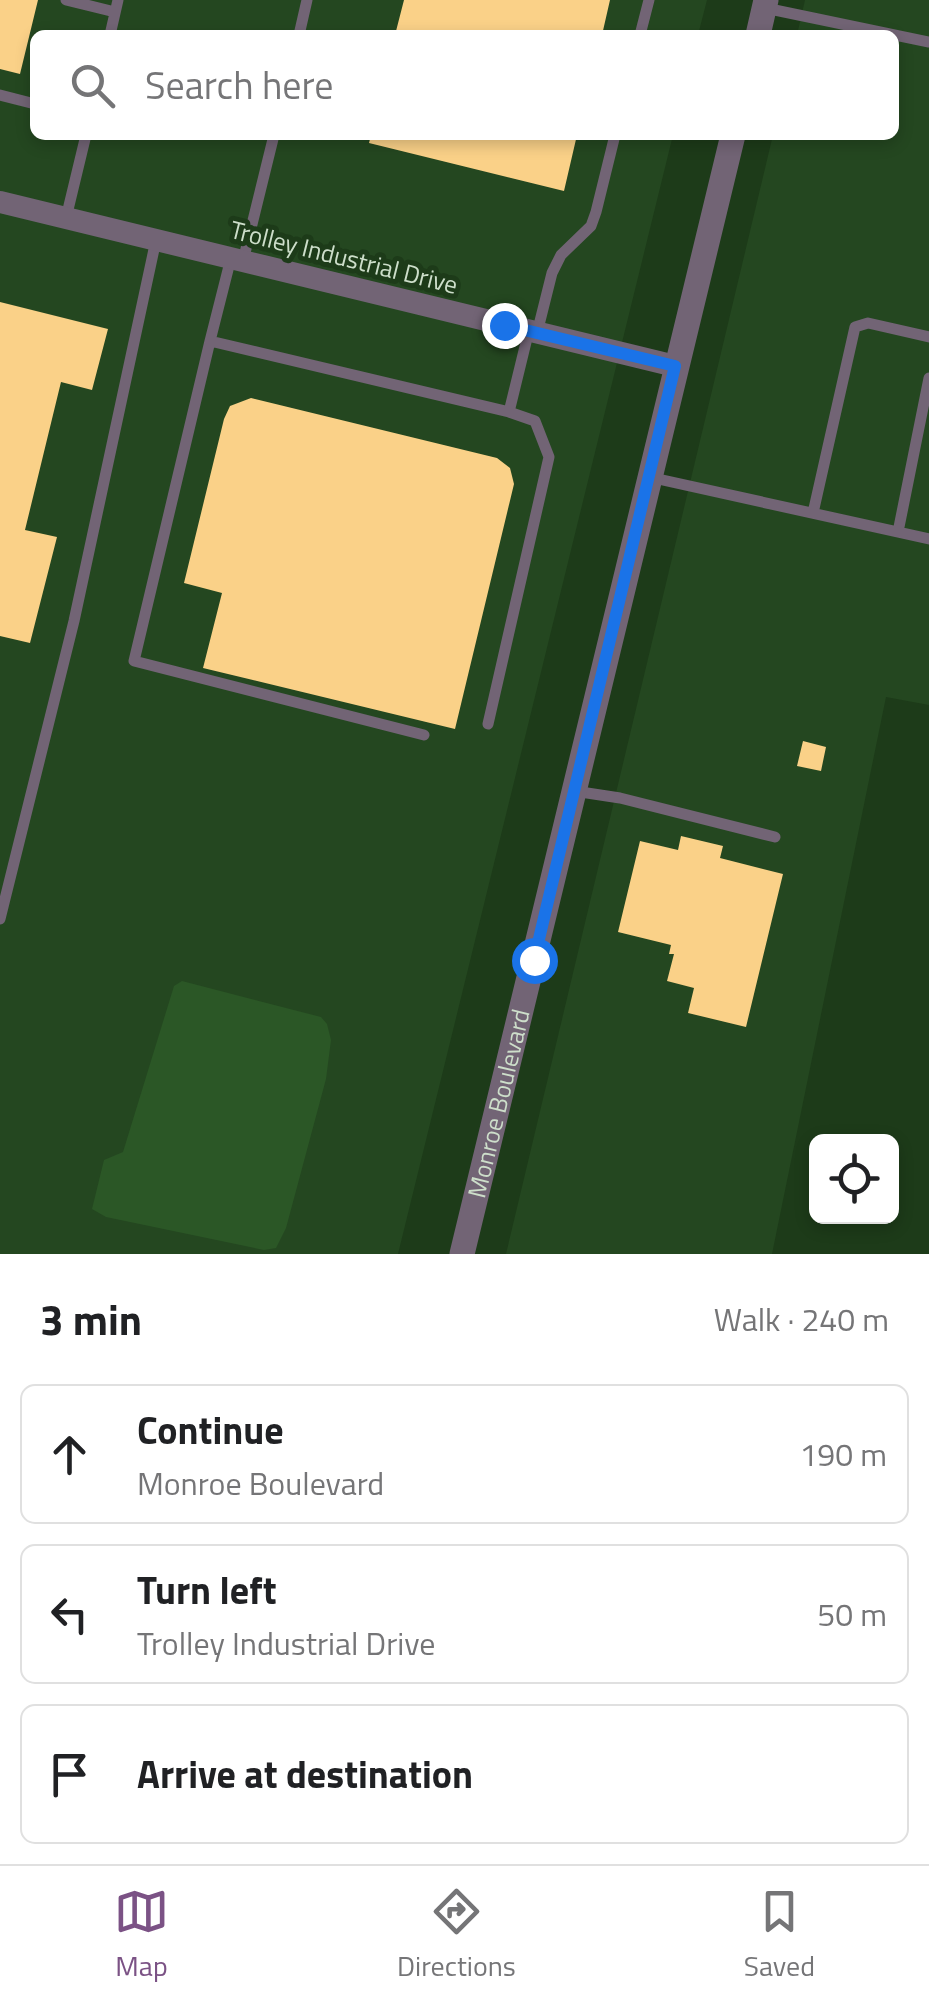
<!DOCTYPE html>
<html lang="en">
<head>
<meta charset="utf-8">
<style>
	:root { --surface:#fff; --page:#f6f6f6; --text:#202124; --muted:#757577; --line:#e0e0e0; --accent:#7b5285 }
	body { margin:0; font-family:"Titillium Web",sans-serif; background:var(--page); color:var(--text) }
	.controls { position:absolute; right:30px; bottom:30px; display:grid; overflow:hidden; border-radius:15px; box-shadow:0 5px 15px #0003 }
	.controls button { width:90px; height:90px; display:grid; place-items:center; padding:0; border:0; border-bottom:2px solid var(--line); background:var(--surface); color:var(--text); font:50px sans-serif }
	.stop { position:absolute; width:30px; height:30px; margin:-22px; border:8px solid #1a73e8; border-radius:50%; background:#fff }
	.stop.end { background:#1a73e8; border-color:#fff; box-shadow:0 2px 10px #0008 }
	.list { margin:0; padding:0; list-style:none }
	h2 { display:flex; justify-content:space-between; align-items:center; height:130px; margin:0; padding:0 40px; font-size:42px }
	h2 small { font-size:32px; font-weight:400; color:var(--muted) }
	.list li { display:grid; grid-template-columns:65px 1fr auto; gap:30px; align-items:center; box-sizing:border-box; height:140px; margin:0 20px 20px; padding:0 20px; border:2px solid var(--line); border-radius:15px }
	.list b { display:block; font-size:38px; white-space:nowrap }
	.list p { margin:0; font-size:32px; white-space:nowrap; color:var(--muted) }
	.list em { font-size:32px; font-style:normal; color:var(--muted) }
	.icon { flex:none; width:55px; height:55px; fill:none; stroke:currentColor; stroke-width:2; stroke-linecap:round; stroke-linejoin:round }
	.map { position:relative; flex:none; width:929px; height:1254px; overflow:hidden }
	.search { position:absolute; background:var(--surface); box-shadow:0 5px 15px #0003; left:30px; right:30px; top:30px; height:110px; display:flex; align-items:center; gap:25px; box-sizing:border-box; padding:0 35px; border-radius:15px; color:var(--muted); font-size:38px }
	.sheet { height:610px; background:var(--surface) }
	nav { display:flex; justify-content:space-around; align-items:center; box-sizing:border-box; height:140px; border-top:2px solid var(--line); background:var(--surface); font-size:28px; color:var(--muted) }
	nav a { display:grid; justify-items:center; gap:5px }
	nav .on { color:var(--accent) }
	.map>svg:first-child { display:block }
	.built { fill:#244720 }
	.green { fill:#2b5726 }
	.building { fill:#fad188 }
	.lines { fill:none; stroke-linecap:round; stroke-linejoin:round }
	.service { stroke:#726475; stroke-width:11 }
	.minor { stroke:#726475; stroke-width:22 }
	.tertiary { stroke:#726475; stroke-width:25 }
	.route { stroke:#1a73e8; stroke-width:12 }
	.labels { text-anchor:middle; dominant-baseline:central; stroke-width:10; stroke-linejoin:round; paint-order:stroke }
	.street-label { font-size:25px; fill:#cddeca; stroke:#1d3b19 }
</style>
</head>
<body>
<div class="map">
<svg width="929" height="1254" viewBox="0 0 929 1254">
	<rect width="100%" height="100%" fill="#1d3b19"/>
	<path class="built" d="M0 0H707L698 35H35V135H673L398 1254H0Z
		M805 0H929V705L886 697 772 1254H506L773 135H894V35H797Z"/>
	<path class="green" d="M182 981 321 1017 327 1024 331 1040 326 1079 286 1228 276 1248 264 1250 106 1217 92 1209 104 1160 123 1152 174 986Z"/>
	<path class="building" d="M0 0H38L20 74 0 69Z
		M404 0H610L602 35H395Z
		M371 135H577L564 191 369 143Z
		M0 302 108 329 92 390 61 382 25 530 57 537 30 643 0 636Z
		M251 398 497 458 510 468 514 484 455 729 203 668 222 593 184 583 224 419 230 406Z
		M803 741 826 747 821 771 797 766Z
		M681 836 723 846 720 858 783 874 746 1027 688 1013 694 988 667 981 674 954H669L671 945 618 932 640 841 678 850Z"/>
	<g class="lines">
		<path class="service" d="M66 0 115 12
			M765 8 929 42
			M110 35 118 0
			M299 35 307 0
			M640 35 649 0
			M0 95 35 104
			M66 218 86 135
			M231 258 210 341 509 412 529 330
			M243 261 274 135
			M537 333 552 273 561 255 591 226 596 212 615 135
			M210 341 134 661 424 735
			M649 477 929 539
			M813 513 855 327 868 323 929 337
			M898 532 929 378
			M488 724 549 457 535 421 509 412
			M574 791 620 798 775 837
			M0 919 74 621 156 240"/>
		<path class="minor" d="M0 202 675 366"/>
		<g class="tertiary">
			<path d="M758 35 766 0"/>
			<path id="s1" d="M462 1254 733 135"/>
		</g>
	</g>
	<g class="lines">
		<path class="route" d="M504 325 675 366 534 960"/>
	</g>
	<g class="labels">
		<g class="street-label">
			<text transform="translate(344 257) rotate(14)">Trolley Industrial Drive</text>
			<text stroke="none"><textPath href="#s1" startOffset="155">Monroe Boulevard</textPath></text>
		</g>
	</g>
</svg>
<div class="controls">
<button><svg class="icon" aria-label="locate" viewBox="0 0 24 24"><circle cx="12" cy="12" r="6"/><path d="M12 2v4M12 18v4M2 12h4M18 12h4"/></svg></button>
</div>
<div class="stop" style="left:534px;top:960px"></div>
<div class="stop end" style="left:504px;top:325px"></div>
<div class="search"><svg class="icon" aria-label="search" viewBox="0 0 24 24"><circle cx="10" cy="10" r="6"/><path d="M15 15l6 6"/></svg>Search here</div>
</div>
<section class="sheet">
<h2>3 min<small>Walk · 240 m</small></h2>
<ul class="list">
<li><svg class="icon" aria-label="ahead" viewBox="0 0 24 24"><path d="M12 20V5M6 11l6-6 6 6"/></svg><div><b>Continue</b><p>Monroe Boulevard</p></div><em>190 m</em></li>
<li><svg class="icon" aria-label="left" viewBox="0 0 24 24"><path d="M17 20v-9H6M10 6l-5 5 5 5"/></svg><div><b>Turn left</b><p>Trolley Industrial Drive</p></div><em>50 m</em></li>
<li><svg class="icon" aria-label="arrive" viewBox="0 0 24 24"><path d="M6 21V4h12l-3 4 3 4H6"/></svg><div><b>Arrive at destination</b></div></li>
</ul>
</section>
<nav>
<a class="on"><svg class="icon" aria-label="map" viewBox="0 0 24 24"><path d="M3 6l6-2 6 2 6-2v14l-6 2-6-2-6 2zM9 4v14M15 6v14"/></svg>Map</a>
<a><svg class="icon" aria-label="directions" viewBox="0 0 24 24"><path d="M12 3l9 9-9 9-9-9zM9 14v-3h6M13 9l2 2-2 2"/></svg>Directions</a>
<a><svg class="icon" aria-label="saved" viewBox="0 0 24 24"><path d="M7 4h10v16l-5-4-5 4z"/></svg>Saved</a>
</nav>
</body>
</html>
